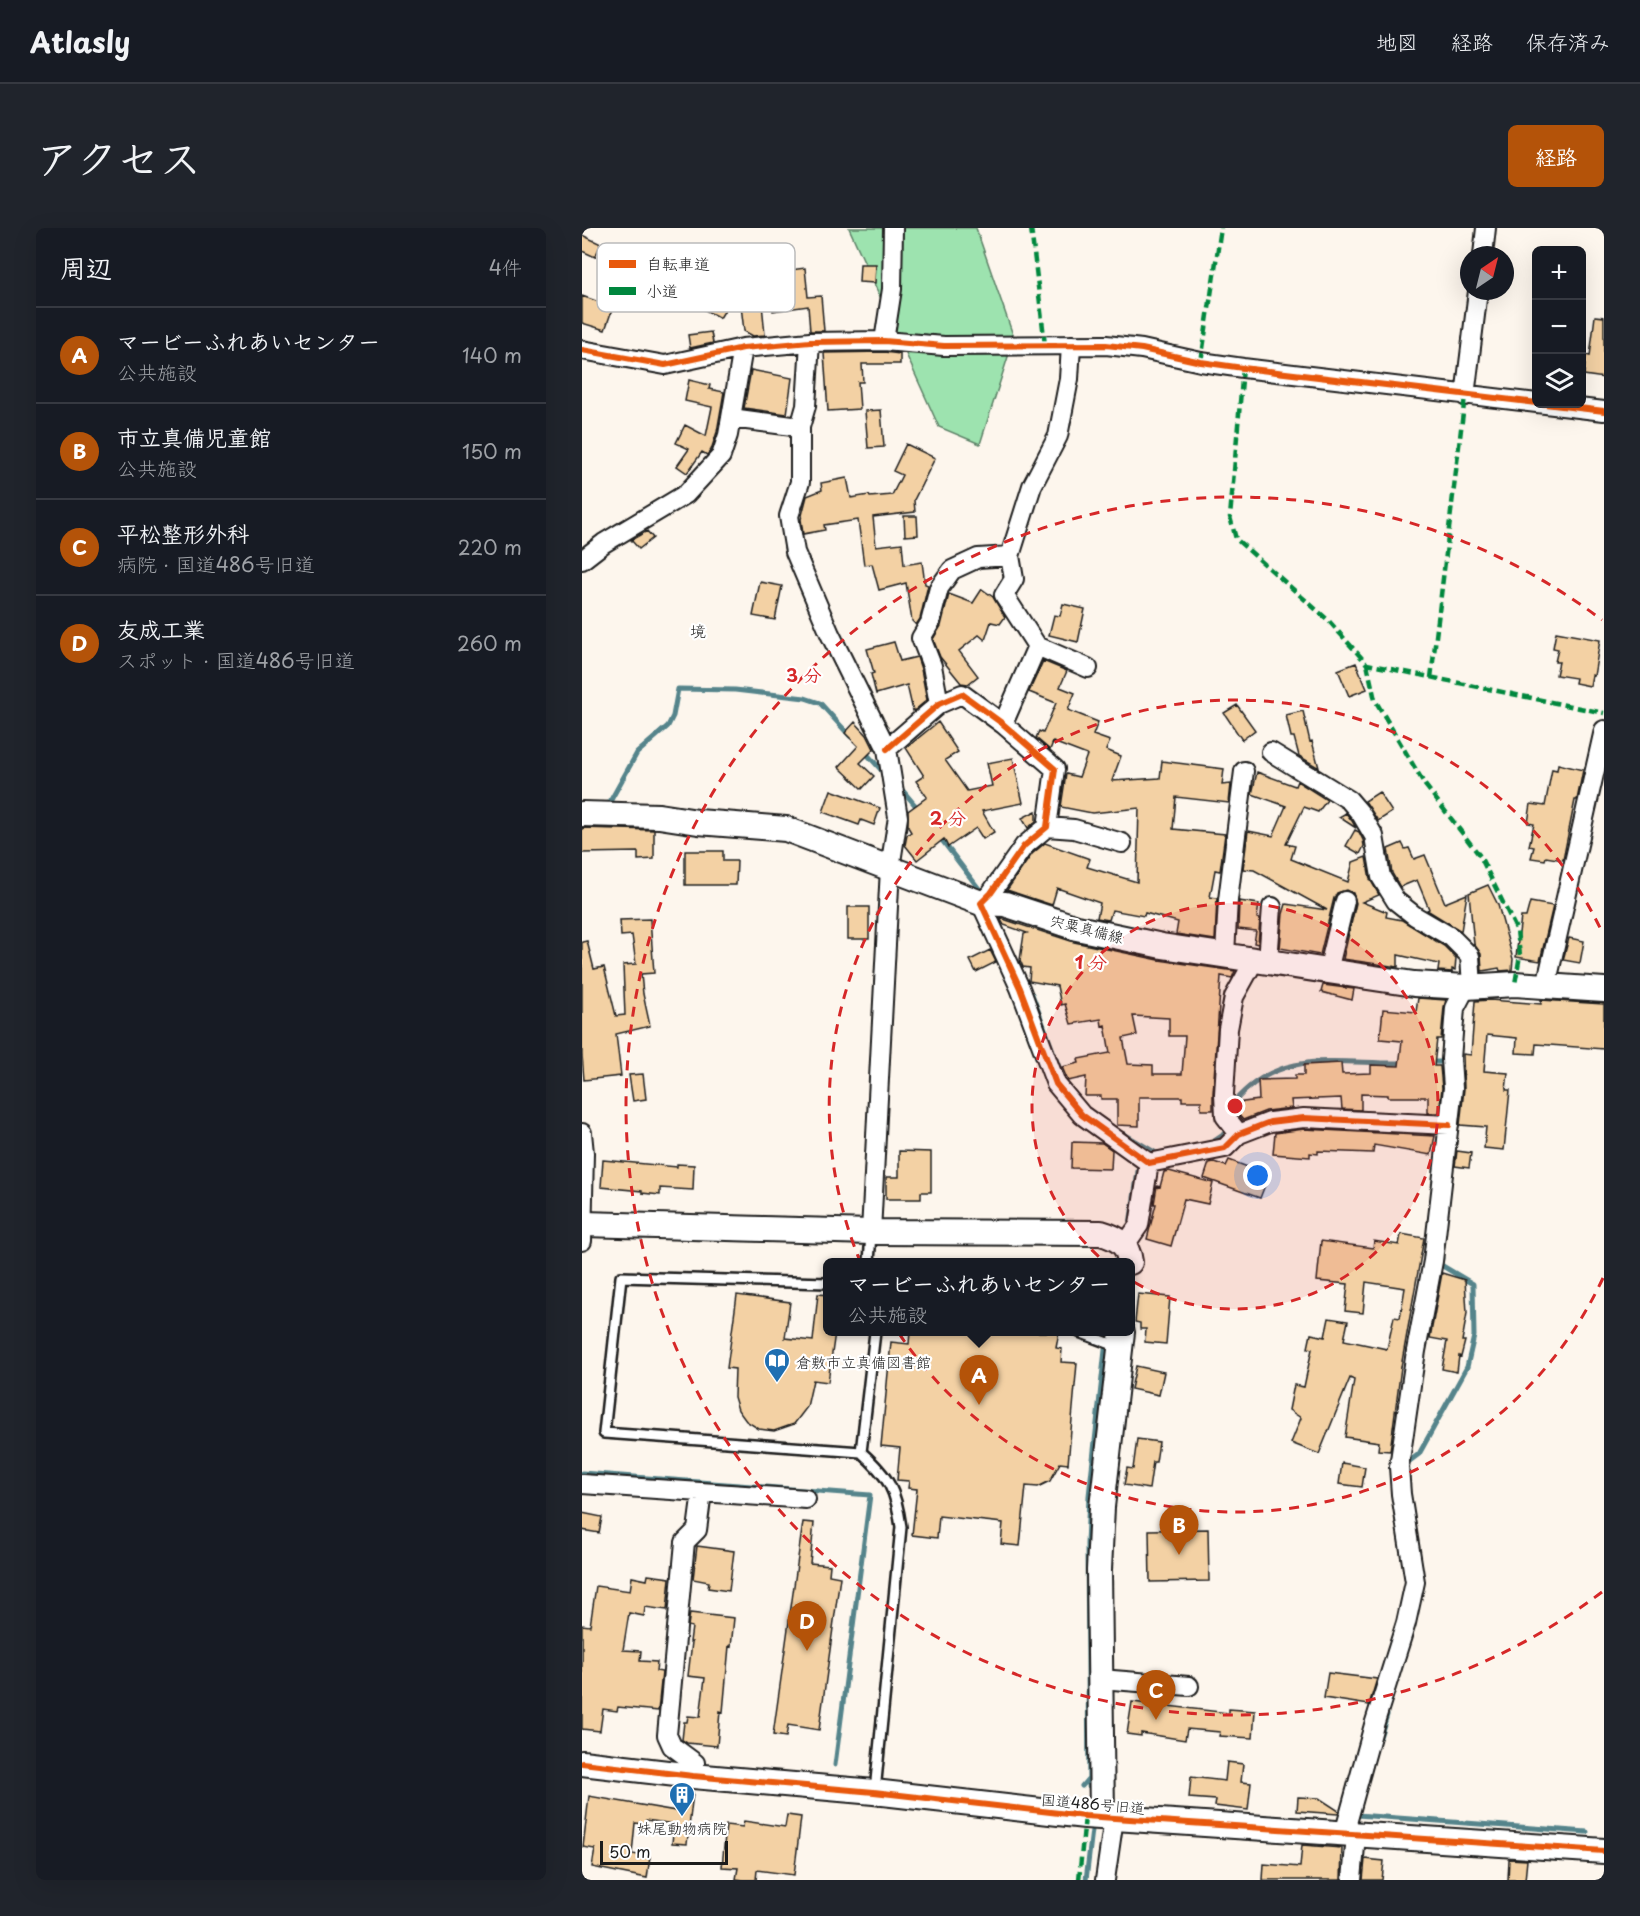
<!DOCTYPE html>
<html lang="ja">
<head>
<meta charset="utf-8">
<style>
	:root { --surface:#171b24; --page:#20242c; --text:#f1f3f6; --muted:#9ea1a6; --line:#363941; --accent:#b45309 }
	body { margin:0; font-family:"Playpen Sans","Klee One",sans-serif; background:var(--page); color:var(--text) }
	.controls { position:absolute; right:18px; top:18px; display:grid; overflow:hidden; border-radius:9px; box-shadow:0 6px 24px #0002 }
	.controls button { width:54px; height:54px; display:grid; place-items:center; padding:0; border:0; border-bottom:2px solid var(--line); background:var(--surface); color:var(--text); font:30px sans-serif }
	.compass { position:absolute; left:878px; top:18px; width:54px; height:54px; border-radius:50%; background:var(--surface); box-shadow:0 6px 24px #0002; rotate:35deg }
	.scale { position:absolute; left:18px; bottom:15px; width:128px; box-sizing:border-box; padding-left:6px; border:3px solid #1c1c1c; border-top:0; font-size:16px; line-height:21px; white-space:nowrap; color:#1c1c1c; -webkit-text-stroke:4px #fff; paint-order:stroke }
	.you { position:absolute; left:676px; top:948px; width:21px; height:21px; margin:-15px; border:4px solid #fff; border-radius:50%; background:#1a73e8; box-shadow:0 0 0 9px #1a73e833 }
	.badge { display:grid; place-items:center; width:39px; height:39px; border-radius:50%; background:var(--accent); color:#fff; font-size:20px; font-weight:700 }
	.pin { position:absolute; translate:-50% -50px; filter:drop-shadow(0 2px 3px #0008) }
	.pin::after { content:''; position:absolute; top:32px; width:21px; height:18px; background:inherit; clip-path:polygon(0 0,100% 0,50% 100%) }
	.popup { position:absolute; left:241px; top:1030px; width:312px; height:78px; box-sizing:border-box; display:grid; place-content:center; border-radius:9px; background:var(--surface); filter:drop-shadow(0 2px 4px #0005); font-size:20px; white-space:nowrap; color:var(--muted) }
	.popup b { font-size:22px; color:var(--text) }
	.popup::after { content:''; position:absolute; left:50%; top:100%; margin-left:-12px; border:12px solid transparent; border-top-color:var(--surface) }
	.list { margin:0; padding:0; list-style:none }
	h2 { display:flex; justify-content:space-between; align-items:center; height:78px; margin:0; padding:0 24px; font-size:26px }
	h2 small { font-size:20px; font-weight:400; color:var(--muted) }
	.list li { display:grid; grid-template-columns:39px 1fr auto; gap:18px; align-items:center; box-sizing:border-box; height:96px; padding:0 24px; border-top:2px solid var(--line) }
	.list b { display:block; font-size:22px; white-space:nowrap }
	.list p { margin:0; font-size:20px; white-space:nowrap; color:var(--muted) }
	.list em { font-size:20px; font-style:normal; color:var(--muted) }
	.icon { flex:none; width:33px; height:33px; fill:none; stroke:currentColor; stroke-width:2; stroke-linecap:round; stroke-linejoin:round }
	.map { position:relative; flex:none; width:1022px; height:1652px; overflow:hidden; border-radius:9px }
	header { display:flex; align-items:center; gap:36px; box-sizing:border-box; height:84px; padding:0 30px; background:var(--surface); border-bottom:2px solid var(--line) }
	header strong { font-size:28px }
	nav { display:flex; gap:33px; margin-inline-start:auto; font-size:21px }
	.intro { display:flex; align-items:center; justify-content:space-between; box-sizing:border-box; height:144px; padding:0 36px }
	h1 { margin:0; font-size:42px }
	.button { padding:15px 27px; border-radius:9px; background:var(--accent); color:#fff; font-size:21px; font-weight:700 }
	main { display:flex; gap:36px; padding:0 36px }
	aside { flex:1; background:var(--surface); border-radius:9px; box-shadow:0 6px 24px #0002 }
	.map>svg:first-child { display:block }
	.green { fill:#9de3af; stroke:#5c8066; stroke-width:1.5 }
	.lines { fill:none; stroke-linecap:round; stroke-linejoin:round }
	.stream { stroke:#54848b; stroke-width:5 }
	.building { fill:#f3d1a4; stroke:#1c1c1c; stroke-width:1.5; fill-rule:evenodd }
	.lane-casing { stroke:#1c1c1c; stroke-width:14 }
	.street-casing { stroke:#1c1c1c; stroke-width:22 }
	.secondary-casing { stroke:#1c1c1c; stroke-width:28 }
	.lane { stroke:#fff; stroke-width:9 }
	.street { stroke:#fff; stroke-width:18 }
	.secondary { stroke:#fff; stroke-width:24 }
	.quiet { stroke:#00873e; stroke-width:4.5; stroke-dasharray:9 4.5; stroke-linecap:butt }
	.cycleway-casing { stroke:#fff; stroke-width:10 }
	.cycleway { stroke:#e8590c; stroke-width:6 }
	.ring { fill:none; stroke:#d62828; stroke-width:3; stroke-dasharray:10 8 }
	.labels { text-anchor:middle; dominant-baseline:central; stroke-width:4.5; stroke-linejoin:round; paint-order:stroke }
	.street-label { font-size:15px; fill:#1c1c1c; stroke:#fff }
	.poi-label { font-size:15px; fill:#1c1c1c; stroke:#fff; text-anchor:start }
	.neighbourhood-label { font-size:16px; fill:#1c1c1c; stroke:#fff }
	.key { fill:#fff; stroke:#bbb; stroke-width:1.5 }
	.key-label { font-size:16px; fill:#1c1c1c }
	.centre { fill:#d62828; stroke:#fff; stroke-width:3 }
	.ring-label { font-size:18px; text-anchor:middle; font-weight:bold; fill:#d62828; stroke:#fff; stroke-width:4.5; stroke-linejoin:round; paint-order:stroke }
</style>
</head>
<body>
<header>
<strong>Atlasly</strong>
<nav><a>地図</a><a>経路</a><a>保存済み</a></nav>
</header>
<div class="intro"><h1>アクセス</h1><a class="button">経路</a></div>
<main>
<aside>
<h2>周辺<small>4件</small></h2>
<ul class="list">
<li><span class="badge">A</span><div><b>マービーふれあいセンター</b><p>公共施設</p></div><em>140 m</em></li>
<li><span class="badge">B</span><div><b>市立真備児童館</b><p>公共施設</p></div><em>150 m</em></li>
<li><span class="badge">C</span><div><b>平松整形外科</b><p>病院 · 国道486号旧道</p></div><em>220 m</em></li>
<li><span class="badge">D</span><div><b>友成工業</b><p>スポット · 国道486号旧道</p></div><em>260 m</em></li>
</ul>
</aside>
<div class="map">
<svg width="1022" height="1652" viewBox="0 0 1022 1652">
	<rect width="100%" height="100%" fill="#fdf6ed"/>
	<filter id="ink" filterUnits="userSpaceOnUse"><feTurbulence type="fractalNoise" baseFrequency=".0167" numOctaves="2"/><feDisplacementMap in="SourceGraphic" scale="12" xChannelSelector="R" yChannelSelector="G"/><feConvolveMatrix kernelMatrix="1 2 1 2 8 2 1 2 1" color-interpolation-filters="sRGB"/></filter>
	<g filter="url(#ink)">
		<path class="green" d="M267 0H394L432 110 398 216 357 199Z"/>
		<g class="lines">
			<path class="stream" d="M283 524 303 546
				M317 558 338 583
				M25 579 55 525 86 498 91 488 96 461 153 462 223 470 238 475 268 508
				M356 607 401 666
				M450 766 480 847
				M845 834H859
				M653 890 652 874C700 818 760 837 824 835
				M542 906 574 925H578
				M626 917 641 907 647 898
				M548 996 557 936
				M533 1034V1033
				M825 1235 837 1226 885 1139 892 1108 891 1056 859 1037 860 1030
				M0 1245 288 1267 253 1537
				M798 1509 805 1487
				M500 1558 506 1551
				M507 1558 505 1316 507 1268 525 1104
				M777 1582 775 1587 1005 1604
				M504 1652 510 1602"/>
		</g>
		<path class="building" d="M0 7 19 16 13 29 0 23Z
			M143 35 163 49 138 90 121 81 132 61 128 58Z
			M278 36H294L293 55 277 54Z
			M223 40 226 69 239 68 242 103H228L226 78 191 83 186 45Z
			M0 68 31 79 23 102 0 95Z
			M180 76 183 107 171 108 162 103 159 78Z
			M1013 88 1022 89V150L1002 147 1004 127 1008 128Z
			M129 104 131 115 108 120 106 107Z
			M302 124 318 126V136H280L281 154H276L278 181 246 183 242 125Z
			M169 142 210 150 205 186 162 180Z
			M107 152 128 157 127 161 142 164 135 204 129 222 125 227 120 224 105 245 95 238 107 221 94 215 103 197 124 208 130 179 103 173Z
			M299 182 302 219 286 220 283 183Z
			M324 216 353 230 332 272 333 284 291 289 294 318 320 315 322 337 340 334 343 356 346 357 338 391 334 397 330 393 324 355 297 362 290 336 282 337 276 292 242 297 243 302 221 306 219 291 225 268 240 262 239 255 265 250 269 270 287 267 288 269 310 267 320 247 311 243Z
			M322 288H335L336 307 323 308Z
			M65 303 71 310 57 321 49 312Z
			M178 354 200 358 193 392 171 388Z
			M400 361 411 369 423 389 418 396 409 394 403 412 397 407 377 423 396 448 386 456 379 455 358 429 351 411 359 398 367 366 391 375Z
			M481 376 503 381 496 414 467 407 472 387 478 388Z
			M974 404 1018 412 1012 448 1010 447 1008 458 993 455 994 450 974 447 977 434H973L976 421 971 420Z
			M312 414 318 433 335 429 339 441 345 472 333 482 331 483 325 457 294 466 289 446 292 445 285 421Z
			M461 433 485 443 478 459 493 465 486 482 516 494 511 507 528 513 524 522 539 528 530 553 578 550 580 533 642 541 640 557 649 556 647 575 594 569 591 601 643 606 638 643 633 642 628 669 635 670 633 712 594 706 596 694 563 685 562 688 530 682 527 692 515 690 518 675 475 660 470 677 425 662 450 626 463 615 508 631 505 639 555 654 557 580 510 585 479 579 484 546 497 549 505 527 471 514 468 522 454 510 457 503 461 505 474 475 447 464Z
			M774 435 785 461 767 468 756 442Z
			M655 477 673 502 660 512 642 485Z
			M721 483 728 514 730 513 737 540 717 528 712 509H709L704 487Z
			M273 494 285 507 292 521 278 535 292 548 280 561 257 539 276 518 263 505Z
			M356 494 376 524 363 532 385 563 410 558 405 535 431 530 441 575 400 583 412 604 401 611 394 600 366 619 362 611 335 632 323 617 325 607 329 604 326 599V583L345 569 334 553 342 548 324 520Z
			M976 536 1001 542 995 572H993L981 632 964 629 963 632 949 630 952 619 947 618 952 596 946 595 949 576 963 578 970 541 975 542Z
			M675 544 713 558 715 553 745 572 736 584 722 579 704 616 713 618 709 631 766 654 771 634 784 629 788 651 797 667 780 674 805 684 804 689 820 692 862 718 874 730 873 742 870 741V744L856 743 857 736 816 727V739L761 731 774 675 771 665 765 662 755 665 752 670 738 727 698 720 701 686 704 676 745 682 672 642 661 641 666 603 691 608 704 578 670 566Z
			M249 562 298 580 292 597 279 592 277 597 241 584Z
			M797 564 810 584 796 593 783 573Z
			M454 583V593L446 600 440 590Z
			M764 585 770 593 774 600 757 589Z
			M0 600 72 602V631L56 632V624L0 625Z
			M773 602 777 604 781 612 782 618 778 626 764 618Z
			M820 615 823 621 827 620 832 631 843 627 863 675 885 666 879 703 845 682 847 681 835 652 818 659 810 645 806 621Z
			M103 623H141V633H155L154 657H103Z
			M906 657 916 677 931 731 930 742 918 743 917 740 900 743 899 726 892 716 887 665Z
			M657 673 677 676 675 690 678 691 676 716 672 715 674 703 656 701Z
			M948 674 971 678 958 733 934 729 939 689H944Z
			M266 679H287V711H266Z
			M418 690 492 714 577 732 653 743 650 750 639 748 631 865V882H619V873H600V869H557V898L535 897V871H519V868H503L504 849 486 853 480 839 497 835 496 831 528 825 523 797 520 798 519 791 489 796 483 776 479 777 475 758 447 753 448 740 441 739 438 732 442 706 445 705 422 697ZM551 788 587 790V808H603L600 846H571V837L546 836 541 810 555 807Z
			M68 691 72 745 59 746 61 766 68 798 34 806 39 848 2 852 0 827V714L5 713 12 741 22 739 34 788 43 787 41 737 54 736 50 707 39 708 38 692Z
			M987 710 1002 713 998 735 981 732Z
			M408 722 414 734 394 744 388 732Z
			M741 757 772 761 770 772 739 764Z
			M836 770 864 772 862 779 859 811H855L852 838H858L860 860 857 885H846V869H806V867L779 866V882L760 881 759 870 709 872 710 880 684 883 661 892 656 886 654 875 677 872 676 852 713 851V847H722V837L759 835 760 846 789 845V837L817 838 820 813 798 811 801 781 834 784Z
			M908 772 959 776V772L1022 776V821L954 816 953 826 934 825 935 810 905 807 902 843 926 845 924 862H928L922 922 902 920 904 899 878 897 882 861 881 826 889 827 893 773Z
			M61 846 64 871 51 873 47 847Z
			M722 901 853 908 849 927 792 917 791 925 736 923V926L728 925V929L691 926 693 905Z
			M490 914 520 915 530 922 529 941 489 940Z
			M317 923 349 924V964H339V971H304V949H317Z
			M875 923 889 925 887 940 873 938Z
			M21 932 95 939V936L112 937 111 962 78 960V967L60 965V963L19 959Z
			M647 932 687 947 678 970 622 950 627 935 632 934 644 938Z
			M587 943 631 955 626 976 602 971 589 1018 565 1011 574 976H572L575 958 578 959 582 944Z
			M819 1006 842 1010 819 1139 808 1223 796 1222 797 1214 763 1209 772 1152 768 1150 737 1226 709 1215 719 1190 707 1182 712 1157 722 1159 730 1121 726 1120 729 1106 743 1109 747 1090 766 1093 762 1112 805 1121 812 1089 818 1090 823 1060 784 1054 781 1085 763 1083 766 1056 735 1053 739 1013 791 1020 792 1013 817 1017Z
			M860 1045 883 1052 885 1085 880 1113H883L879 1129 877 1128 875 1144 860 1141 865 1113 848 1110Z
			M236 1066 246 1067V1104H253L246 1154 231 1152 225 1179 212 1196 192 1203 177 1201 164 1193 156 1182 152 1169 153 1141 145 1140 155 1067 208 1074 203 1110 231 1113Z
			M556 1066 588 1069 584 1116 563 1114 564 1101H558V1095L553 1094Z
			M328 1104H477L474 1120 480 1121 479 1134 495 1135 486 1236 478 1235 468 1253 456 1259 444 1258 438 1318 419 1316 421 1295 357 1288 355 1310 330 1307 335 1261 326 1260 327 1253 315 1252 318 1220 299 1218 309 1114 327 1116Z
			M554 1138 582 1144 577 1167 549 1161Z
			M555 1211 577 1214 574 1234H571L567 1261 542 1257 545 1240 551 1241Z
			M760 1235 783 1239 780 1259 757 1256Z
			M0 1285 20 1289 17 1305 0 1302Z
			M221 1294 232 1295 228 1335 248 1337 247 1347 258 1349 237 1502 206 1497 204 1509 191 1507Z
			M626 1301 627 1353 568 1354 567 1302Z
			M115 1318 152 1323 147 1363 126 1360 127 1354 111 1351Z
			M66 1347 88 1350 85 1382 63 1379 62 1388 47 1385 41 1422 59 1423 58 1433 75 1434 74 1443 80 1444 76 1483 36 1479 35 1483 21 1481 18 1503 0 1501V1397L8 1398 14 1358 48 1363 50 1349 65 1352Z
			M108 1385 152 1390 149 1419 147 1418 141 1484 138 1483 135 1518 105 1515 100 1512 102 1494H105L106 1488 118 1489 123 1450 106 1448 110 1414H108L110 1399 106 1398Z
			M746 1445 795 1451 787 1477 742 1470Z
			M550 1474 647 1485V1481L673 1483 671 1510 637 1508 638 1504 605 1501 603 1512 559 1505V1508L545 1506Z
			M645 1534 661 1536 659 1554 669 1555 666 1582 633 1578 634 1572 607 1570 609 1549 643 1553Z
			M96 1564 111 1565 105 1616 90 1615 92 1596 64 1592V1596L53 1595 50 1626 68 1629 65 1650 10 1639 13 1621 1 1619 7 1568 94 1583Z
			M716 1569 737 1570 757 1583 756 1586 715 1583Z
			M205 1587 219 1589 212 1647 175 1642 174 1652H162L154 1651 156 1640 140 1639 144 1597 161 1599 162 1593 203 1599Z
			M720 1617 760 1620 759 1652H681L682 1636 718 1639Z
			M783 1631 802 1633 800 1652H781Z
			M927 1631 945 1632 943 1652H926Z"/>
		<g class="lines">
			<defs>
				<path id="lane" d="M287 1034 289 1006
					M246 1055 39 1049 22 1205 279 1224
					M497 1104 537 1119
					M293 1563 319 1299C314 1262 307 1249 279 1224L293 1104"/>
				<path id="street" d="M901 27 904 0
					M302 113 310 61 311 0
					M228 114 224 178 218 199V254L207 288 213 324 248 406 305 521 316 589 308 640 289 1004
					M489 117 487 151 476 208 450 258 428 328 432 351 422 367 455 418 506 440
					M0 122 83 137 161 120 228 114 302 113 362 118 524 117 560 121 619 134 661 140 1022 183
					M883 168 896 63
					M149 190 218 199
					M0 332 22 315 104 266 139 228 146 207 161 120
					M357 476 350 438 339 410 348 395 357 360 370 342 396 330 428 328
					M421 496 455 418
					M305 521 357 476 380 466 421 496 473 541 465 599 442 618 409 665 399 675 438 760 474 856 500 887 567 935 643 920 657 906 688 894 722 890 867 897
					M689 524 767 572 779 586 792 608 799 649 814 673 833 688 869 709 888 728 890 758
					M465 599 492 601 540 615
					M643 726 646 672 662 543
					M686 733 690 679
					M746 743 763 673
					M964 758 1022 502
					M0 905 2 925 0 1013
					M657 906 643 888 642 866 646 801 652 769 673 731
					M543 1017 557 997 567 935
					M0 1256 224 1271
					M518 1451 607 1458
					M111 1548 113 1535 90 1518 85 1507 103 1314 115 1302 120 1264
					M762 1606 792 1497 824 1395 833 1354 819 1266 817 1239 834 1123 851 1033 871 860 869 831 873 780 884 759
					M523 1652 532 1590
					M770 1652 774 1607"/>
				<path id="secondary" d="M0 586 77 588 116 594 204 601 399 675 423 676 495 700 580 718 832 756 884 759 933 756 1022 762
					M2 996 289 1004 519 1005C536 1010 546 1016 548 1034
					M0 1535 111 1548 292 1564 503 1588 1022 1623
					M520 1589 517 1342 520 1279 540 1104"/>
			</defs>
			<use href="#lane" class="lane-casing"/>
			<use href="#street" class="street-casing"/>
			<use href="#secondary" class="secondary-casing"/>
			<use href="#lane" class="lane"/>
			<use href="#street" class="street"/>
			<use href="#secondary" class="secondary"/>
			<path class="quiet" d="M449 0 463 117
				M619 134 639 0
				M661 140 648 289 654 311 746 392 785 436 1022 485
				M785 436 793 472 843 557 898 628 935 703 938 727 933 756
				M849 450 883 168
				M497 1652 503 1588"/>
			<defs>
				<path id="cycleway" d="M0 122 83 137 161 120 228 114 302 113 362 118 524 117 560 121 619 134 661 140 1022 183
					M305 521 357 476 380 466 421 496 473 541 465 599 442 618 409 665 399 675 438 760 474 856 500 887 567 935 643 920 657 906 688 894 722 890 867 897
					M0 1535 111 1548 292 1564 503 1588 1022 1623"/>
			</defs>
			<use href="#cycleway" class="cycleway-casing"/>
			<use href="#cycleway" class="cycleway"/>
		</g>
	</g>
	<circle cx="653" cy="878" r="203" fill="#d62828" fill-opacity=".12"/>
	<g class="ring">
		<circle cx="653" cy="878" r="203"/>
		<path d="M1021 1050A406 406 0 1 1 1021 706"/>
		<path d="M1020 1364A609 609 0 1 1 1020 392"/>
	</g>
	<defs>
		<symbol id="library-pin" viewBox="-11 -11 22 30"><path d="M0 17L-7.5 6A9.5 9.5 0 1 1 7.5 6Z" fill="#1f6fb2" stroke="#fff"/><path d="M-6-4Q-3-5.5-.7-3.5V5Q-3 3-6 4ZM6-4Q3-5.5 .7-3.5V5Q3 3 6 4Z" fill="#fff"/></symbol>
		<symbol id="building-pin" viewBox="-11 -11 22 30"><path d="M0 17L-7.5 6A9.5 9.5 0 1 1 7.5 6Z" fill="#1f6fb2" stroke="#fff"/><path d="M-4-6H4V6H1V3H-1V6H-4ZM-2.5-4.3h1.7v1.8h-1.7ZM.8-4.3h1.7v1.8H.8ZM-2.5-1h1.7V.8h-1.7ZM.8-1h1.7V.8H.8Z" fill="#fff"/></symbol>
	</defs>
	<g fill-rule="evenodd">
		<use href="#library-pin" x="180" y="1118" width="30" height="40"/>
		<use href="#building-pin" x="85" y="1552" width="30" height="40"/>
	</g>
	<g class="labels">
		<g class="street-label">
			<text transform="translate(505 700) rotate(14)">宍粟真備線</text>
			<text transform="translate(511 1575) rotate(5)">国道486号旧道</text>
		</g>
		<g class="poi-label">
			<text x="214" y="1133">倉敷市立真備図書館</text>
			<text x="100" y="1599" text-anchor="middle">妹尾動物病院</text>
		</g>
		<g class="neighbourhood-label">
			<text x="116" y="402">境</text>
		</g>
	</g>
	<rect x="15" y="15" width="198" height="69" rx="9" class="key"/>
	<rect x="27" y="32" width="27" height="8" fill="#e8590c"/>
	<rect x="27" y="59" width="27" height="8" fill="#00873e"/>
	<g class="key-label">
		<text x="64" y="42">自転車道</text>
		<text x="64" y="69">小道</text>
	</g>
	<circle cx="653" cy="878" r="9" class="centre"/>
	<g class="ring-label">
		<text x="222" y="454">3 分</text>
		<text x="366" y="597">2 分</text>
		<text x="509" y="741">1 分</text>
	</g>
</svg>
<div class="controls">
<button>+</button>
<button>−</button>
<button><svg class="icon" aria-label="layers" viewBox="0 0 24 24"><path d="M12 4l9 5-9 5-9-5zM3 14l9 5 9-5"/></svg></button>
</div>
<svg class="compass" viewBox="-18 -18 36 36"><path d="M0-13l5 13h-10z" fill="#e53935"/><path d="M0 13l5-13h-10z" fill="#9ea1a6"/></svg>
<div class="scale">50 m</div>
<div class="you"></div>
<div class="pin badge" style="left:397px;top:1177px">A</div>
<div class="popup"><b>マービーふれあいセンター</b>公共施設</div>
<div class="pin badge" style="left:597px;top:1327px">B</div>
<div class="pin badge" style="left:574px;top:1492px">C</div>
<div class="pin badge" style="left:225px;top:1423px">D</div>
</div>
</main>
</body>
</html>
